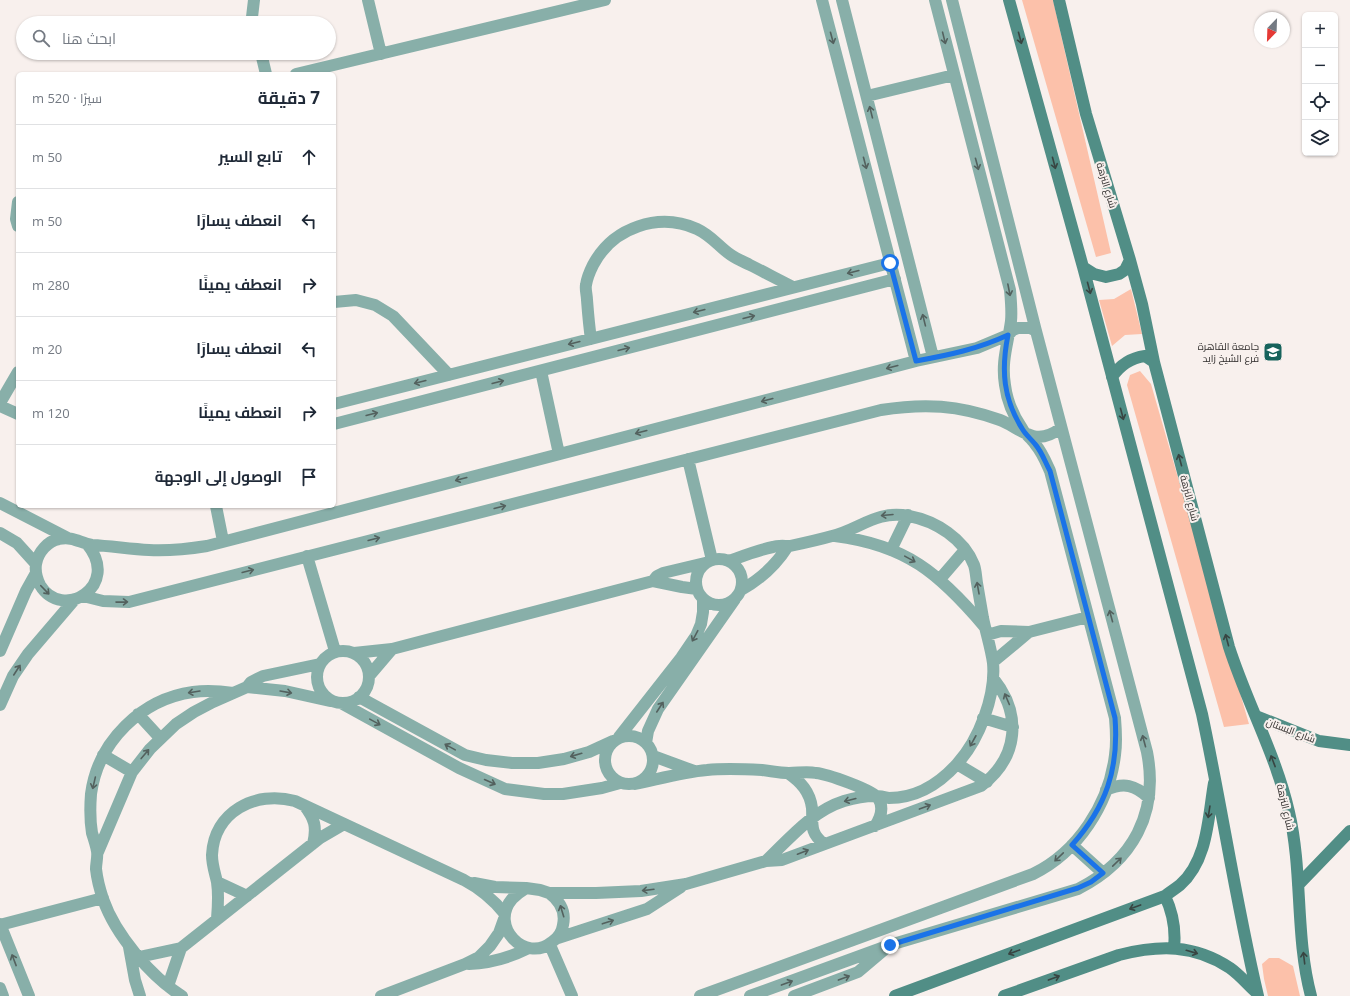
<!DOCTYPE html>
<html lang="ar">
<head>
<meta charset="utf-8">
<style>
	:root { --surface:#fff; --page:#f6f6f7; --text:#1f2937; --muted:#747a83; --line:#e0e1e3 }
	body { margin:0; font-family:"Open Sans",Cairo,sans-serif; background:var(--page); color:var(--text); direction:rtl }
	.controls { position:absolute; right:12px; top:12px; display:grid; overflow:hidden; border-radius:6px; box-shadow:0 1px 3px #0004 }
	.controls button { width:36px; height:36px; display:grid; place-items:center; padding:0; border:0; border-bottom:1px solid var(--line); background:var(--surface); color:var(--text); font:20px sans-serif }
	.compass { position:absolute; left:1254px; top:12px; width:36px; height:36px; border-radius:50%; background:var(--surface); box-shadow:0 1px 3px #0004; rotate:203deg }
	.stop { position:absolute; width:12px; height:12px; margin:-9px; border:3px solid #1a73e8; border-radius:50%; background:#fff }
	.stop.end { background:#1a73e8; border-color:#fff; box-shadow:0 1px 4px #0008 }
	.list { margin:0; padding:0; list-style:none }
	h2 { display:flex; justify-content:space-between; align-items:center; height:52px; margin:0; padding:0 16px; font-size:17px }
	h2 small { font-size:13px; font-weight:400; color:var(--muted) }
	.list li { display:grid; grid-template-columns:26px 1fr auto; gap:12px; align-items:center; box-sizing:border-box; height:64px; padding:0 16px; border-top:1px solid var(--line) }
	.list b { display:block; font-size:15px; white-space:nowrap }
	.list em { font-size:13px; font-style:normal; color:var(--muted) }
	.icon { flex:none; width:22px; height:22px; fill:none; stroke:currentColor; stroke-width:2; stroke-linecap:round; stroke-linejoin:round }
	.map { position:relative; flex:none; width:1350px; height:996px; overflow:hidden; direction:ltr }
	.search { position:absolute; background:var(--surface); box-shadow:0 1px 3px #0004; left:16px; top:16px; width:320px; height:44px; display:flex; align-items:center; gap:10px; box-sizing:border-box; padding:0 14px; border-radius:22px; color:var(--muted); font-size:15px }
	.panel { position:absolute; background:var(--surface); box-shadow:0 1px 3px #0004; left:16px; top:72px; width:320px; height:436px; border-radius:6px; direction:rtl }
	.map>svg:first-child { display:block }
	.green { fill:#fcc1aa }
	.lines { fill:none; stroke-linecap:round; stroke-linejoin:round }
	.street { stroke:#88afa9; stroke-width:12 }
	.secondary { stroke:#518e86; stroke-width:12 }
	.oneway { stroke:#53615e }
	.oneway2 { stroke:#384542 }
	.route { stroke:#1a73e8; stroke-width:5 }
	.labels { text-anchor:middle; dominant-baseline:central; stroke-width:4; stroke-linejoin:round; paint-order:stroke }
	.street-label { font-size:10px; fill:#302d2c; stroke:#f8f0ed }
	.poi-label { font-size:10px; fill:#302d2c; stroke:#f8f0ed; text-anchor:end }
</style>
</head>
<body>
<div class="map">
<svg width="1350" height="996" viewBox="0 0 1350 996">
	<rect width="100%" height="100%" fill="#f8f0ed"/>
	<path class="green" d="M1022 0H1053L1111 253 1096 257Z
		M1131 289 1142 334 1125 335 1112 346 1099 300 1114 299Z
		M1140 371 1151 384 1249 724 1224 727 1127 385 1130 375Z
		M1269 958H1279L1293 966 1300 996H1268L1264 979 1262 964Z"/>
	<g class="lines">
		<path class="street" d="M368 0 381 54
			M822 0 916 361
			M842 0 933 357
			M253 23 252 17 254 0
			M261 53 266 74
			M296 74 605 0
			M867 96 954 75
			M18 202 16 219 18 226
			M334 302 356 300 375 305 393 316 449 375
			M591 339C589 326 588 313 587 300 587 295 585 289 586 285 587 278 590 271 593 265 613 227 659 212 697 229 712 236 719 247 731 255 737 259 744 262 750 265 764 272 779 280 793 287
			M541 371 559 454
			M0 403 18 372
			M334 404 890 263
			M0 406 18 414
			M334 424 895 279
			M688 459 712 560
			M0 503 68 538
			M216 506 223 541
			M0 533 17 543 36 564
			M835 536C906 545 939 573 984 626
			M87 544C122 586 62 622 40 585 37 579 35 571 36 564 38 552 48 541 59 539 73 536 80 543 92 545 111 546 130 549 149 550 169 551 188 549 207 546L916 361 977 348 1008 335 1013 330 1018 328H1030L1036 331
			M891 550 908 515
			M307 556 335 651
			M696 582a23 23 0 1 1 46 0a23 23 0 1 1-46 0Z
			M729 561C743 556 758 550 773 547 778 545 784 546 790 546 804 543 818 540 832 536 861 529 875 510 909 516 936 521 964 539 974 565 976 571 976 577 977 583 979 595 981 606 983 618 986 633 991 648 993 663 996 696 979 740 957 764 939 784 917 798 889 798 885 797 880 796 875 796 865 796 854 798 844 801 812 811 789 839 766 861
			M940 579 965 550
			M653 581 657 576 663 573 705 563
			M741 590C761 579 776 565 788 546
			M83 596 103 601 129 602 881 410C925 403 958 405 1000 420 1011 424 1021 433 1033 436 1044 439 1053 434 1061 428
			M987 635 1001 631 1029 632 1088 617
			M317 677a26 26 0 1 1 52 0a26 26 0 1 1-52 0Z
			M0 651 26 591 36 573
			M354 653 392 649 653 581 682 587 697 589
			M993 662 1029 632
			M369 676 392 649
			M247 687 285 691 330 701
			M359 697 465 755 486 760 512 763H538L564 759 589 752 613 741
			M341 703 459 768 505 789 544 794H563L602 788 620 783
			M0 705 13 676 28 654 75 599
			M138 714 160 738
			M983 718 1013 727
			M605 760a24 24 0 1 1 48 0a24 24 0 1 1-48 0Z
			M619 737 681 658 696 636 701 624 703 612V599
			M646 743 648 731 658 709 735 599
			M103 755 132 772
			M653 756 694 771
			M957 764 987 782
			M788 773C801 782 810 792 812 808 813 824 809 832 824 844
			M635 784C659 779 683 772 707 770 725 768 744 769 762 770 771 771 780 773 789 773 798 773 807 771 816 773 827 774 873 790 878 798 884 807 881 817 875 826
			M1106 790C1124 782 1135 785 1149 798
			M304 805C315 819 317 827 313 844
			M1072 845 1103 873
			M98 852 132 772 150 749 176 724 194 712 213 702 247 687 251 682 263 676 320 664
			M217 882 247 896
			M474 883 495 887 526 888
			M549 893C560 901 566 911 563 925 562 932 558 938 552 942 525 964 489 926 512 899 516 895 521 891 526 888L540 890 549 893H596L641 891 686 884 766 861 782 860 981 786C1019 757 1022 714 993 678
			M217 919C218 907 219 895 217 882 215 873 212 865 212 855 214 812 255 790 295 801L464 880C481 889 493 899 505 914
			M0 924 29 996
			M0 925 103 898
			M558 938 647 909 681 887
			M550 945 572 996
			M129 947 135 980 140 996
			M139 957 181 948 320 838 344 824
			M469 964C491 963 509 958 529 948
			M168 986 181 948
			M0 988 3 996
			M182 996C151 977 115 934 103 899 100 890 97 878 96 869 96 863 98 857 97 851 96 845 94 839 92 833 90 821 90 807 91 794 98 741 142 699 193 692 207 690 220 691 233 693
			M381 996 465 964 479 957 490 946 499 933 504 919
			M700 996 1033 874C1078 852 1109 804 1115 755 1117 742 1116 730 1115 718L1050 471C1046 462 1042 452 1035 444 1032 439 1026 435 1023 430 1014 417 1007 401 1005 385 1001 361 1008 344 1011 321 1012 311 1011 301 1010 290L935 0
			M750 996 890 945 1078 889C1133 861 1159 813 1147 752L1036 331 952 0
			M794 996 858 972 884 950"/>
		<path class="secondary" d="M1009 0 1083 267 1202 714C1222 808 1236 903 1258 996
			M1059 0 1086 114 1130 260 1142 304 1154 362 1229 647C1247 703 1276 755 1289 812 1303 872 1295 936 1311 996
			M1083 267 1094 274 1106 277 1119 274 1125 270 1130 260
			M1112 377C1120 365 1130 358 1145 356L1154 362
			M1256 716 1319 741 1350 745
			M1298 885 1350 831
			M1165 896C1173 913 1176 929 1174 948
			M895 996 1165 896C1170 892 1175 889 1180 885 1208 860 1208 818 1214 783
			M1004 996 1119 955C1159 945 1194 944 1230 968 1240 975 1248 985 1257 993"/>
	</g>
	<defs><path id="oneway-shaft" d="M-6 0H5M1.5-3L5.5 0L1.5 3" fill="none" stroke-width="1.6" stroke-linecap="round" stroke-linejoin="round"/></defs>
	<g class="oneway">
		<use href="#oneway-shaft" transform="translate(832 38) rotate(75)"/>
		<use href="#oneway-shaft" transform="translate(944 38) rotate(76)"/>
		<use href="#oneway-shaft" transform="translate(871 112) rotate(-104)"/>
		<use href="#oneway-shaft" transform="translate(865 163) rotate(75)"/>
		<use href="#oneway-shaft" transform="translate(977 164) rotate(75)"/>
		<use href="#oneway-shaft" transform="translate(853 272) rotate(166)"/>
		<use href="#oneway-shaft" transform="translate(1009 290) rotate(79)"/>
		<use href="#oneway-shaft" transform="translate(699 311) rotate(166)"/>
		<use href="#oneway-shaft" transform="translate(749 317) rotate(-14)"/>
		<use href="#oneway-shaft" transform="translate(924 320) rotate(-104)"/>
		<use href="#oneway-shaft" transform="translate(574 343) rotate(166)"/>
		<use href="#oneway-shaft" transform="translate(624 349) rotate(-14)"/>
		<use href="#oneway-shaft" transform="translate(892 367) rotate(165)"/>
		<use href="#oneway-shaft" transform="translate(420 382) rotate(166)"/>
		<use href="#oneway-shaft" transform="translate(498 382) rotate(-14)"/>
		<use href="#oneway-shaft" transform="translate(767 400) rotate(165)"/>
		<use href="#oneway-shaft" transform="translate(372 414) rotate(-14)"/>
		<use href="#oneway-shaft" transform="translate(641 432) rotate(165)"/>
		<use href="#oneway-shaft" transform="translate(461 479) rotate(165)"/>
		<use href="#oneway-shaft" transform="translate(500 507) rotate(-14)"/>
		<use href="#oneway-shaft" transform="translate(887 515) rotate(175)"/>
		<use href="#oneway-shaft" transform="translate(374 539) rotate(-14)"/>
		<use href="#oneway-shaft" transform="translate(910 559) rotate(29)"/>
		<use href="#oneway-shaft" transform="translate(248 571) rotate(-14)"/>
		<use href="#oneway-shaft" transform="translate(978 588) rotate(-100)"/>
		<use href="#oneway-shaft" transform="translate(45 590) rotate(46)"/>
		<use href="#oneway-shaft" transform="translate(122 602) rotate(-1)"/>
		<use href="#oneway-shaft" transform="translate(1111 616) rotate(-105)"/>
		<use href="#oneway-shaft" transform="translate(695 636) rotate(118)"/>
		<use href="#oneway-shaft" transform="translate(17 670) rotate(-57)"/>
		<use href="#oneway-shaft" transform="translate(194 692) rotate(171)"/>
		<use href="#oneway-shaft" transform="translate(286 692) rotate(10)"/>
		<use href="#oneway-shaft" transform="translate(1007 699) rotate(-113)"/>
		<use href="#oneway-shaft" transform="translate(660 707) rotate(-57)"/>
		<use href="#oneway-shaft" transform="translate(375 722) rotate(29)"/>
		<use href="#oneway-shaft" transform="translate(973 741) rotate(119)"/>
		<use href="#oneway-shaft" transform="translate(1144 741) rotate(-105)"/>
		<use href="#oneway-shaft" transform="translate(450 747) rotate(-151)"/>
		<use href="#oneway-shaft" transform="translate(145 754) rotate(-50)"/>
		<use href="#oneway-shaft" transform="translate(576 755) rotate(164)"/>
		<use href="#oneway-shaft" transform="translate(490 782) rotate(24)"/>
		<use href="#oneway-shaft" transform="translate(94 783) rotate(103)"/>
		<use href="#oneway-shaft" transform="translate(850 800) rotate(166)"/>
		<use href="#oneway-shaft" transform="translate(925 807) rotate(-20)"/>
		<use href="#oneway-shaft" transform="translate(803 852) rotate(-21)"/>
		<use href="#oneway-shaft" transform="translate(1059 857) rotate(136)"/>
		<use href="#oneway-shaft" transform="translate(1117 862) rotate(-44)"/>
		<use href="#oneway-shaft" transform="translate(648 890) rotate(173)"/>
		<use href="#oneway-shaft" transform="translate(562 911) rotate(-107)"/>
		<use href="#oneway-shaft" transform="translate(608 922) rotate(-18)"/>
		<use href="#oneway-shaft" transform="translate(14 960) rotate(-111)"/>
		<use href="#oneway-shaft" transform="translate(844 978) rotate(-20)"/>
		<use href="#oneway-shaft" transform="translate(787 983) rotate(-20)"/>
	</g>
	<g class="oneway2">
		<use href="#oneway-shaft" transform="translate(1020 38) rotate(75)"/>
		<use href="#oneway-shaft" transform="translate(1054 163) rotate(75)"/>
		<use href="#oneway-shaft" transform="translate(1089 288) rotate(75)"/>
		<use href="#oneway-shaft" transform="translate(1122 414) rotate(75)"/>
		<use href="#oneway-shaft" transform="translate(1180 460) rotate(-105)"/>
		<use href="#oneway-shaft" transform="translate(1227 640) rotate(-105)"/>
		<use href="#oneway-shaft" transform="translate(1273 761) rotate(-111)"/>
		<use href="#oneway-shaft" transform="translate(1209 812) rotate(99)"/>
		<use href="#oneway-shaft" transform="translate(1135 907) rotate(160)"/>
		<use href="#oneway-shaft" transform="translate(1014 952) rotate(160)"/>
		<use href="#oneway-shaft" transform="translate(1192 952) rotate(16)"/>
		<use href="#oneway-shaft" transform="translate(1304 958) rotate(-97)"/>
		<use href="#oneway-shaft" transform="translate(1054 978) rotate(-20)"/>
	</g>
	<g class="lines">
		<path class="route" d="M890 945 1078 888 1091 882 1103 873 1072 845C1106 807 1119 769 1115 718L1050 471C1045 462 1042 452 1035 444 1031 439 1026 435 1023 430 1003 399 1001 370 1008 335 978 349 949 355 916 361L890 263"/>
	</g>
	<defs>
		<symbol id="university-square" viewBox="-11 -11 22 22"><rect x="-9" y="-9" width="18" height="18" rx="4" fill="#17635c" stroke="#f8f0ed"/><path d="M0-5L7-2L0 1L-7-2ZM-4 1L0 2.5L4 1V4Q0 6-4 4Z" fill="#fff"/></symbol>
	</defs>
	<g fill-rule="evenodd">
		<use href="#university-square" x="1262" y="341" width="22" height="22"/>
	</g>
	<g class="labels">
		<g class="street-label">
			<text transform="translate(1107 185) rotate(73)">شارع النزهة</text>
			<text transform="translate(1190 498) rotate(75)">شارع النزهة</text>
			<text transform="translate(1291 730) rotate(21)">شارع البستان</text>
			<text transform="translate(1286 807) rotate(77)">شارع النزهة</text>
		</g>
		<g class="poi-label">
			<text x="1259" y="346">جامعة القاهرة<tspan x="1259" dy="12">فرع الشيخ زايد</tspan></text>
		</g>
	</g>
</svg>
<div class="controls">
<button>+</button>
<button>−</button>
<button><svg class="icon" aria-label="locate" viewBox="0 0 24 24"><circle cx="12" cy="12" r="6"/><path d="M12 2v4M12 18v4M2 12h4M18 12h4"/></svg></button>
<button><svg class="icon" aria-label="layers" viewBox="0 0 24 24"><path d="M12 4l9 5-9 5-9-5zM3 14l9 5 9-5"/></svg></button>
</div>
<svg class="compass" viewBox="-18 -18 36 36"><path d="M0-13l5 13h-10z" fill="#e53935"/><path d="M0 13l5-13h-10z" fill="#747a83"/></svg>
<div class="stop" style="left:890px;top:263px"></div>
<div class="stop end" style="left:890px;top:945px"></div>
<div class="search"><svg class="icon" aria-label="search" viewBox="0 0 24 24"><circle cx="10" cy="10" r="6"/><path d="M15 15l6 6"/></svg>ابحث هنا</div>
<section class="panel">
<h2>7 دقيقة<small>سيرًا · 520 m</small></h2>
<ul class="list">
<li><svg class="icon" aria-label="ahead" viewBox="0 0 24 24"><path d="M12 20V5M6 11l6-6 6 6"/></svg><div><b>تابع السير</b></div><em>50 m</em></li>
<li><svg class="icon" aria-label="left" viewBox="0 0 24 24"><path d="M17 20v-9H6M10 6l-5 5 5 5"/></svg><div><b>انعطف يسارًا</b></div><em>50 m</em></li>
<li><svg class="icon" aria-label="right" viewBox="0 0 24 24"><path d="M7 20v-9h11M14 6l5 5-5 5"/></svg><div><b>انعطف يمينًا</b></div><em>280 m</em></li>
<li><svg class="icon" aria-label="left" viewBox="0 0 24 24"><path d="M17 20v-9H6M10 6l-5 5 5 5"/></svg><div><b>انعطف يسارًا</b></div><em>20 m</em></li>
<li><svg class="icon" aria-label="right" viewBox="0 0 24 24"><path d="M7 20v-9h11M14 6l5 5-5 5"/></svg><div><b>انعطف يمينًا</b></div><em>120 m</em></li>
<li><svg class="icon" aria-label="arrive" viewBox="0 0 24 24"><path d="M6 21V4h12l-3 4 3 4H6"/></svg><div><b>الوصول إلى الوجهة</b></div></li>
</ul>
</section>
</div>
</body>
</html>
